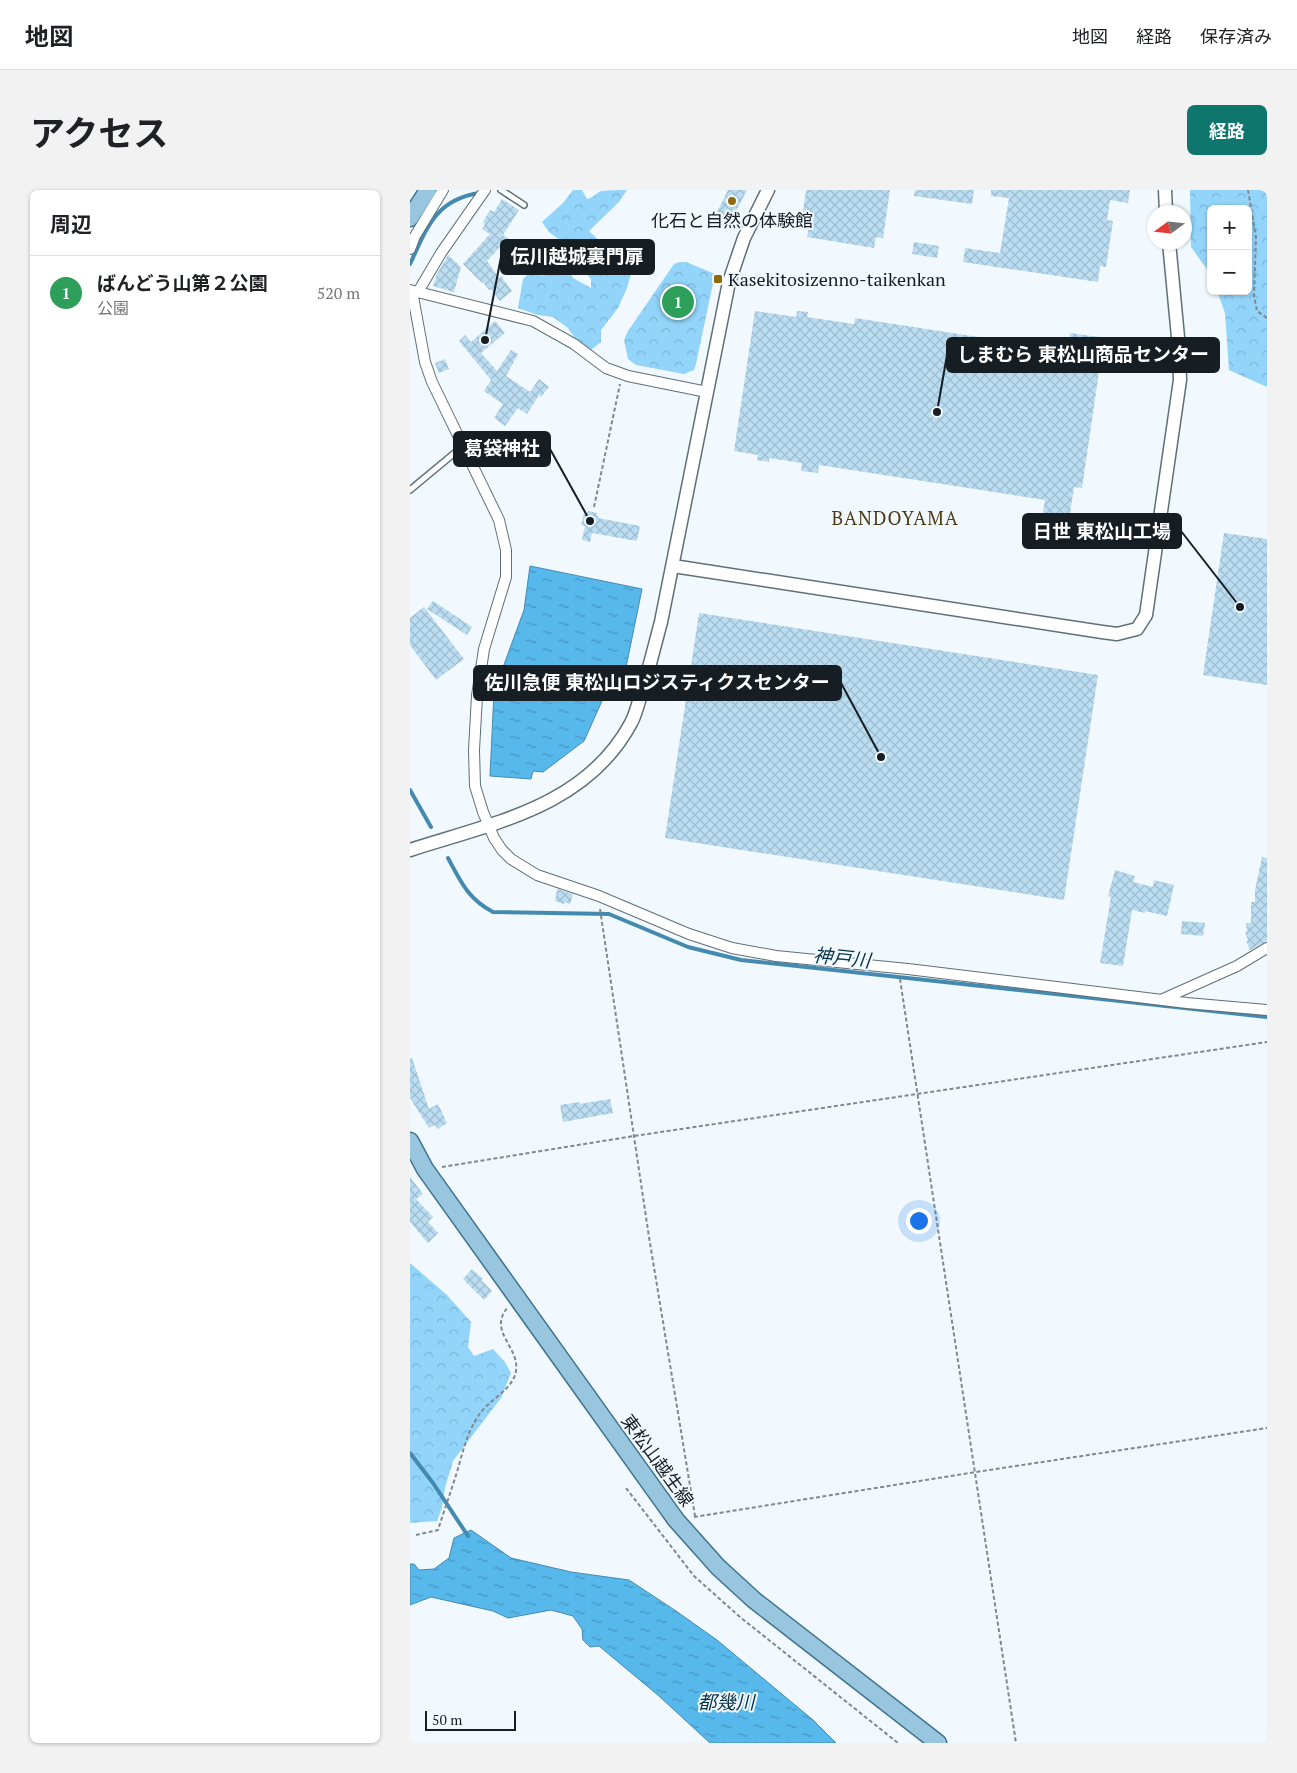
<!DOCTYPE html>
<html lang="ja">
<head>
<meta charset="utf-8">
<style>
	:root { --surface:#fff; --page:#f2f2f2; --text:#202124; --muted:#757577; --line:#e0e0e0; --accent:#0f766e }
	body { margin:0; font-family:"PT Serif","Noto Sans JP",serif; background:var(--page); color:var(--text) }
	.controls { position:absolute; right:15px; top:15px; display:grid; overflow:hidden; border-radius:8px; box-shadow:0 1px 4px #0004 }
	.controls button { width:45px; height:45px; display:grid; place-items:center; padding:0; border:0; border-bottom:1px solid var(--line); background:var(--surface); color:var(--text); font:25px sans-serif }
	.compass { position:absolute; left:737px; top:15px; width:45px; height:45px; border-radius:50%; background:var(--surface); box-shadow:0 1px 4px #0004; rotate:255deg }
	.scale { position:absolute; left:15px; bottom:12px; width:91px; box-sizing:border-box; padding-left:5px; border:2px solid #171e23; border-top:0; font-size:14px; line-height:18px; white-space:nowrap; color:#171e23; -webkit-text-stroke:4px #f1f9fe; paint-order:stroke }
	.you { position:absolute; left:508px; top:1030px; width:18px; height:18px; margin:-12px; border:4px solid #fff; border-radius:50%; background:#1a73e8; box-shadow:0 0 0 8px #1a73e833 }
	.badge { display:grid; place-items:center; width:32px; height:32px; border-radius:50%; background:var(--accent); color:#fff; font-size:16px; font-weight:700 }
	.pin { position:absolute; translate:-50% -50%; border:2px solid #fff; box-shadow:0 1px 5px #0006 }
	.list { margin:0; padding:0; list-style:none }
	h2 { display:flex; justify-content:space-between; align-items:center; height:65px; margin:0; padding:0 20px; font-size:21px }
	h2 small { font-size:16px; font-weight:400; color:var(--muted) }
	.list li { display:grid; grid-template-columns:32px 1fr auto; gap:15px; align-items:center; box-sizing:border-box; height:75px; padding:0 20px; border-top:1px solid var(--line) }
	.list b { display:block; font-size:19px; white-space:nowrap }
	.list p { margin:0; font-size:16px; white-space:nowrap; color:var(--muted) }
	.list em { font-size:16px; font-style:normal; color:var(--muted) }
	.map { position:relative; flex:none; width:857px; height:1553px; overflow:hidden; border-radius:8px }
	header { display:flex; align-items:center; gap:30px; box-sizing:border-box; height:70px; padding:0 25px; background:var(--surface); border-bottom:1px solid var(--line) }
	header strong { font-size:24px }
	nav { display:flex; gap:28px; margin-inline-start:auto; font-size:18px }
	.intro { display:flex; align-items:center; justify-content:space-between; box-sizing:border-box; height:120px; padding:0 30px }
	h1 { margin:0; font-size:35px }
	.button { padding:12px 22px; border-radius:8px; background:var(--accent); color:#fff; font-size:18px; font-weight:700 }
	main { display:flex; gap:30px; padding:0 30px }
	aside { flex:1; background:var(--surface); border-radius:8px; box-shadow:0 1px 4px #0004 }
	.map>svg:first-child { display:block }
	.forest { fill:url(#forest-crowns) }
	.water { fill:url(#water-ripples); stroke:#448ab0 }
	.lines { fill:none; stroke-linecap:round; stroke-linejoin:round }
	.stream { stroke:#448ab0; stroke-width:4 }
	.building { fill:url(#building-cross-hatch) }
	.service-casing { stroke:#5e6f79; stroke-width:8 }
	.minor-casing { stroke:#5e6f79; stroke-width:12 }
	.tertiary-casing { stroke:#5e6f79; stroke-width:15 }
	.primary-casing { stroke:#3e7290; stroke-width:19 }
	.path { stroke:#81888d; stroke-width:2; stroke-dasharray:4 2.5; stroke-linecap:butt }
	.service { stroke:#fff; stroke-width:5 }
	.minor { stroke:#fff; stroke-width:10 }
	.tertiary { stroke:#fff; stroke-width:12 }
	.primary { stroke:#98c6df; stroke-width:16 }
	.poi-dot { fill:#8e6b0f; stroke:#f1f9fe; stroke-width:2 }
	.labels { text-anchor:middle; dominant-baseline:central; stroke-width:4; stroke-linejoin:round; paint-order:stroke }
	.poi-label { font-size:18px; fill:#171e23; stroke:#f1f9fe }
	.street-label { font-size:18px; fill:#171e23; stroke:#f1f9fe }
	.neighbourhood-label { font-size:19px; letter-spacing:1px; fill:#4a3912; stroke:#f1f9fe }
	.water-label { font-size:19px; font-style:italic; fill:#063247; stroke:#f1f9fe }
	.leader { fill:none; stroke:#171e23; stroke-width:2 }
	.callout-dot { fill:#171e23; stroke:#f1f9fe; stroke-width:2 }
	.callout { fill:#171e23; stroke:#171e23; stroke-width:2 }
	.callout-label { font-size:19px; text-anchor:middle; font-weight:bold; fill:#fff }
</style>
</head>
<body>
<header>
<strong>地図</strong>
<nav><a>地図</a><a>経路</a><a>保存済み</a></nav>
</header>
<div class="intro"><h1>アクセス</h1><a class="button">経路</a></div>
<main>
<aside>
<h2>周辺<small></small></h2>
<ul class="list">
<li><span class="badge" style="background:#2e9e5b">1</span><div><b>ばんどう山第２公園</b><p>公園</p></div><em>520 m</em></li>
</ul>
</aside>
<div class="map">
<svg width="857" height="1553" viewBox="0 0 857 1553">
	<defs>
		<pattern id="forest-crowns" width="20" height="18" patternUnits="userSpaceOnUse" patternTransform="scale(1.25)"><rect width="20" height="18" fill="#92d4fa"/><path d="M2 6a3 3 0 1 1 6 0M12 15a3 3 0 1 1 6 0" fill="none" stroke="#7db6d6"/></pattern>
		<pattern id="water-ripples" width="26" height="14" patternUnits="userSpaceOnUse" patternTransform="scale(1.25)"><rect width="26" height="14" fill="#57b8ec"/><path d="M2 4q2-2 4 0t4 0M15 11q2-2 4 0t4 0" fill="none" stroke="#4795bf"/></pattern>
		<pattern id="building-cross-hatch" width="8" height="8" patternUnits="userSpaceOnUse" patternTransform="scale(1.25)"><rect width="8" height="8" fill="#baddf2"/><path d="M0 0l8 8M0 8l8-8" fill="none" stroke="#9fbdcf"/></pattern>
	</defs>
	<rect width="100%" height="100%" fill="#f1f9fe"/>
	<path class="forest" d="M163 0H172L177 9C183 8 186 3 191 1 199 0 208 0 217 0L209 12 179 41 199 60 223 77 217 98 208 118 191 140V152L181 160 164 147 158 138 143 127 128 125 108 118 113 89 120 82 133 86 131 74 144 61 156 73 163 88 181 98V89L170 76 163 60 139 42 132 32 153 13Z
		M780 0H857V197L819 180 815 123 807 101H838V19H801V85L781 57Z
		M270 72H276L305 84 286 174 284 180 274 184 226 175 218 169 214 150 218 141 264 74Z
		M0 1073 37 1105 61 1132 58 1157 64 1166 83 1159 95 1172 101 1183 91 1208 43 1271 35 1298 32 1318 27 1331 0 1333Z"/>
	<path class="water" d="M120 376 232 399 214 487 200 493 174 551 133 582 123 581 121 589 80 586 84 502 114 420Z
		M61 1340 101 1368 161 1382 219 1390 266 1421 307 1450 403 1530 426 1553H300L249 1506 189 1456 180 1457 173 1450 172 1439 163 1426 141 1420 98 1428 83 1421 21 1407 0 1415V1374H4L9 1380 24 1379 39 1368 44 1348Z"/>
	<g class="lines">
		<path class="stream" d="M0 74C17 38 25 10 69 3
			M0 600 21 637
			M38 668C51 692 58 709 83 722L199 724 278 757 331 770 857 827
			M0 1263 23 1293 58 1346"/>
	</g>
	<path class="building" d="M318 0H337L322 29 307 22Z
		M396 0H480L473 48 466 47 464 58 397 47 399 37 391 35Z
		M505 0H564L562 14 504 6Z
		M581 0H720L718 13 700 10 697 30 703 31 696 77 690 76 688 92 553 72 555 58 590 63 599 8 581 6Z
		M92 9 109 20 93 45 104 52 98 62 90 57 77 71 89 88 91 86 102 101 90 111 81 99 79 100 73 92 72 93 53 74 80 44 72 39 75 34 73 32 80 20 84 22Z
		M504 52 529 56 527 68 502 64Z
		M38 65 51 77 44 102 23 96 27 84Z
		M345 121 386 127 387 121 398 122 397 127 444 134 445 128 588 150 587 156 616 161V155L631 157 630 163 657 167 660 143 689 147 685 174 690 175 672 298 664 297 658 337 631 333 635 310 409 275 408 283 391 281 392 273 359 268V272L347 270 348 265 324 261Z
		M85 131 95 143 71 163 87 181 101 160 108 164 96 186 120 202 129 189 139 197 131 207 129 205 117 224 108 218 95 236 84 228 93 214 74 201 81 190 49 151 55 145 61 152Z
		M35 169 39 179 29 183 25 173Z
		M178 321 187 323 186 326H189L188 328 230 336 227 351 182 343 180 352 172 350 175 336 171 335 174 324H177Z
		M814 343 857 349V495L793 485Z
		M23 411 62 437 57 445 17 419Z
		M14 417 54 469 26 490 0 455V428Z
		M289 423 688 485 654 710 255 648Z
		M852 667 857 668V751L840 760 836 751 838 750 835 742H837L836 733H841V712H845V700Z
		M705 680 725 686 723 692 743 697 744 690 764 695 757 726 735 721V723L722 720 713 776 690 773 701 707 698 706Z
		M147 699 163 704 160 714 155 712 154 714 145 711Z
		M772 731 795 733 793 746 771 744Z
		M2 868 19 919 28 914 37 933 28 939 25 935 19 938 0 908V869Z
		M200 909 203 923 153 932 150 915 170 912V914Z
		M0 987 13 1004 6 1009 23 1027 18 1032 28 1043 18 1053 0 1032Z
		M62 1079 73 1089 71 1090 82 1101 74 1110 53 1089Z"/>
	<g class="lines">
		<defs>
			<path id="service" d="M91 0 114 15
				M0 300 53 256"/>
			<path id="minor" d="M0 59 5 46 33 0
				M0 100 123 131 164 154 196 178 218 186 297 202
				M2 101 15 172 22 192 89 330 96 360V387L74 459 67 506 64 560 65 596 73 622 84 648 92 660 101 669 127 685 189 706 279 744 322 758 366 766 498 779 777 813 857 820
				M8 102 31 63 75 0
				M753 809 827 776 857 758"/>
			<path id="tertiary" d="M755 0 756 22
				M263 376 692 442 707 444 727 439 736 425 770 190 769 158 759 52
				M0 660C83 633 176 617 221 533 225 526 227 517 230 508 238 483 244 458 251 432L319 92 334 48 358 0"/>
			<path id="primary" d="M0 28 18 0
				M0 951 15 979 266 1330 308 1377 344 1410 528 1553"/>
		</defs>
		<use href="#service" class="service-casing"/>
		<use href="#minor" class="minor-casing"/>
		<use href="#tertiary" class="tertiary-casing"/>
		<use href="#primary" class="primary-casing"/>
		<path class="path" d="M838 0 846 47 844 106 847 121 857 128
			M184 317 210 194
			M190 719 239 1047 285 1326
			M490 789 606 1553
			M32 977 224 946 857 852
			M216 1298 284 1386 330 1427 488 1553
			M284 1327 566 1282 857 1238
			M6 1345 28 1340C34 1321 41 1301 47 1282 53 1261 58 1239 71 1222 82 1208 103 1199 106 1181 110 1157 77 1141 98 1117"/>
		<use href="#service" class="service"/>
		<use href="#minor" class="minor"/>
		<use href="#tertiary" class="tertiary"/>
		<use href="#primary" class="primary"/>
	</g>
	<g class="poi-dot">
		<circle cx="322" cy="11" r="5"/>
		<rect x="303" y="84" width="10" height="10" rx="2.5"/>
	</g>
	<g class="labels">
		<g class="poi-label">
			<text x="322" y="30">化石と自然の体験館</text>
			<text x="318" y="89" text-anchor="start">Kasekitosizenno-taikenkan</text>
		</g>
		<g class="street-label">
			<text transform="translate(248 1270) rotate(54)">東松山越生線</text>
		</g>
		<g class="neighbourhood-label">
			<text x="485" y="327">BANDOYAMA</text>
		</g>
		<g class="water-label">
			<text transform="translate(432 767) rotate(6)">神戸川</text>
			<text x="316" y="1511">都幾川</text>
		</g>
	</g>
	<path class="leader" d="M75 150L91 67M527 222L537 165M180 331L140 259M830 417L771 341M471 567L431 493"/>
	<g class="callout-dot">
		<circle cx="75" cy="150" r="5"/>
		<circle cx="527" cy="222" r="5"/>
		<circle cx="180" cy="331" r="5"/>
		<circle cx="830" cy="417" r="5"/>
		<circle cx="471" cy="567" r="5"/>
	</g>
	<g class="callout">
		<rect x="91" y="50" width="153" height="34" rx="5"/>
		<rect x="537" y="148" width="272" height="34" rx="5"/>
		<rect x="44" y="242" width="96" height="34" rx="5"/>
		<rect x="613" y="324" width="158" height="34" rx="5"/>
		<rect x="64" y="476" width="367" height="34" rx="5"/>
	</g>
	<g class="callout-label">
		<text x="167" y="73">伝川越城裏門扉</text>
		<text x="673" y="171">しまむら 東松山商品センター</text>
		<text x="92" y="265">葛袋神社</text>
		<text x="692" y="348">日世 東松山工場</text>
		<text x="247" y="499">佐川急便 東松山ロジスティクスセンター</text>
	</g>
</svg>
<div class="controls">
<button>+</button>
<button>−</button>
</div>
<svg class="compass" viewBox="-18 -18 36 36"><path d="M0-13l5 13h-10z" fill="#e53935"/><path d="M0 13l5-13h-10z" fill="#757577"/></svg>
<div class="scale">50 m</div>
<div class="you"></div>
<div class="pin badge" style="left:268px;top:112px;background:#2e9e5b">1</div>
</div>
</main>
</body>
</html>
